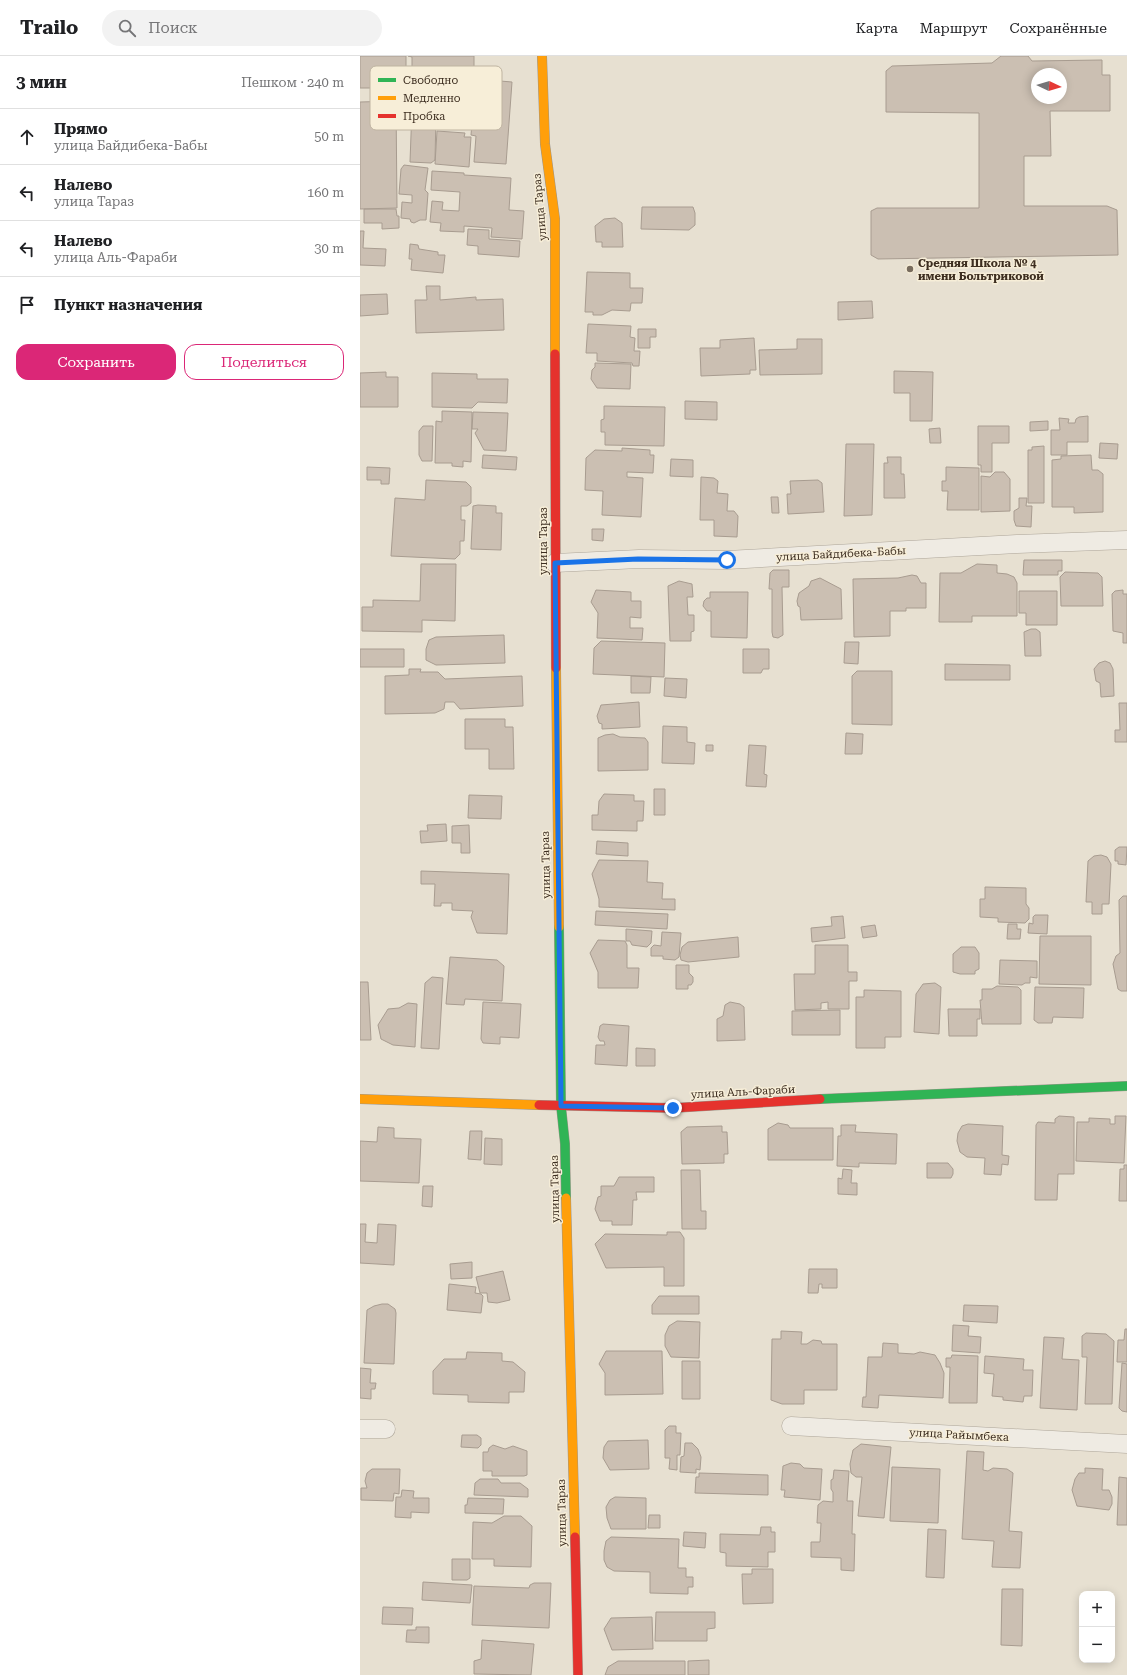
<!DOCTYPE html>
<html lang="ru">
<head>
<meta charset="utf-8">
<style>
	:root { --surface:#fff; --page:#f2f2f2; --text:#202124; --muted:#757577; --line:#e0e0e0; --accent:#db2777 }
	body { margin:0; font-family:"Roboto Serif",serif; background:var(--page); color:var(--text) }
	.controls { position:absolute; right:12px; bottom:12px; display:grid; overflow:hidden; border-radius:8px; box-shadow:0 2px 10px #0003 }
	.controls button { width:36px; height:36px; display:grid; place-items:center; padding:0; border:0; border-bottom:1px solid var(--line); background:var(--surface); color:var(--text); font:20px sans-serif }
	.compass { position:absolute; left:671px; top:12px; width:36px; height:36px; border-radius:50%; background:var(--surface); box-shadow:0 2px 10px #0003; rotate:94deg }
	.stop { position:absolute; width:12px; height:12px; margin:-9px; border:3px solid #1a73e8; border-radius:50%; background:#fff }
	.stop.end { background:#1a73e8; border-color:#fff; box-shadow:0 1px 4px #0008 }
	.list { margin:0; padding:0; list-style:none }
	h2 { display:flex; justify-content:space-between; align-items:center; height:52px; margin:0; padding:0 16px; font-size:17px }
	h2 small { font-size:13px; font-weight:400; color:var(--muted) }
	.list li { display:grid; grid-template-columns:26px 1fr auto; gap:12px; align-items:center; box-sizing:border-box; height:56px; padding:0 16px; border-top:1px solid var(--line) }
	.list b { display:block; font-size:15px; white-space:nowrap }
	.list p { margin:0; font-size:13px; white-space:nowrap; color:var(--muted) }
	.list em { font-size:13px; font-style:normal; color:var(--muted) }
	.actions { display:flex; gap:8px; padding:12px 16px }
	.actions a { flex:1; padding:9px 0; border:1px solid var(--accent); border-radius:12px; text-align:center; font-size:14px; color:var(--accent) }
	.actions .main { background:var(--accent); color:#fff }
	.icon { flex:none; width:22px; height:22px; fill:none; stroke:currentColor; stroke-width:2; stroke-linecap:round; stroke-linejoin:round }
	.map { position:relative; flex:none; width:767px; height:1619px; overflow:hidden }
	header { display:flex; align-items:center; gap:24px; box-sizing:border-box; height:56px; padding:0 20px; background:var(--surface); border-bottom:1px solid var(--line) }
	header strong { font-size:19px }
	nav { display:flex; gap:22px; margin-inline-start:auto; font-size:14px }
	.search { width:280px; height:36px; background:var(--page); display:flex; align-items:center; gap:10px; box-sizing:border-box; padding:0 14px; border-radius:22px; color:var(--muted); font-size:15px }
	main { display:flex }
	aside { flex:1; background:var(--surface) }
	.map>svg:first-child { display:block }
	.building { fill:#cbbfb2; stroke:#a89c90; fill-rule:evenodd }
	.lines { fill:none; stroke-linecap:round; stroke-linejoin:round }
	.street-casing { stroke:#ada599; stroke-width:19 }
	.fast-casing { stroke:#9c958a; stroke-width:10 }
	.slow-casing { stroke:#9c958a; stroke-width:10 }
	.jam-casing { stroke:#9c958a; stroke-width:10 }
	.street { stroke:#efebe3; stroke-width:18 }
	.fast { stroke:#30b455; stroke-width:9 }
	.slow { stroke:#ff9f0a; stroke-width:9 }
	.jam { stroke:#e5322d; stroke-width:9 }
	.route { stroke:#1a73e8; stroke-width:5 }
	.poi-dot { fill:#786c5e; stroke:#f7eed8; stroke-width:1.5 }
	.labels { text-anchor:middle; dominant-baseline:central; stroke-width:3; stroke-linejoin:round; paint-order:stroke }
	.street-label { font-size:11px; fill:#3d2e20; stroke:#f7eed8 }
	.poi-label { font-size:11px; font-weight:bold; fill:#3d2e20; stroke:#f7eed8; text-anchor:start }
	.key { fill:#f7eed8; stroke:#bfb4a1; stroke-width:1 }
	.key-label { font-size:11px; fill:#3d2e20 }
</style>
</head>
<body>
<header>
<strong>Trailo</strong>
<div class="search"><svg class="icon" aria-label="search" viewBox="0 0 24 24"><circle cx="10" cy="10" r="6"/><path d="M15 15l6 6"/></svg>Поиск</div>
<nav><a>Карта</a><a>Маршрут</a><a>Сохранённые</a></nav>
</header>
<main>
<aside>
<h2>3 мин<small>Пешком · 240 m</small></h2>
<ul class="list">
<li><svg class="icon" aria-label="ahead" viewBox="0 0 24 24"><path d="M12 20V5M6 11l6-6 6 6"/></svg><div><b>Прямо</b><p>улица Байдибека-Бабы</p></div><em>50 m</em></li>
<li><svg class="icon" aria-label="left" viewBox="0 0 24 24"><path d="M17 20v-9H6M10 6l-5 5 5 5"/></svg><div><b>Налево</b><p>улица Тараз</p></div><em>160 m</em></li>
<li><svg class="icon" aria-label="left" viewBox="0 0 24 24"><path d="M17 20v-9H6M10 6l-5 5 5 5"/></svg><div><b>Налево</b><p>улица Аль-Фараби</p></div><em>30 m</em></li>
<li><svg class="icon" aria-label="arrive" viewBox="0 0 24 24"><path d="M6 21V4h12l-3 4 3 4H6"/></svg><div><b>Пункт назначения</b></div></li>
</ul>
<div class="actions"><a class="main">Сохранить</a><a>Поделиться</a></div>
</aside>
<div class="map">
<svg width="767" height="1619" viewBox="0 0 767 1619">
	<rect width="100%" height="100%" fill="#e7e0d1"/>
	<path class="building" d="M0 0H46V32H0Z
		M48 0H114V13L110 17 86 18V12L52 13V1Z
		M641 0H668L672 5 742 4V19H750V55H690L691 100H664V150H747L757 154 758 199 518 203 511 199V155L517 152H619V57L526 56V15L532 10 632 7ZM677 18H701V42H677Z
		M49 13 77 14 75 104 71 107 50 106 52 52H46V30H49Z
		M140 25 152 26 146 108 114 106 116 80 111 79 115 33 119 28 140 29Z
		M36 45 37 152 0 153V46Z
		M77 75 105 77 104 81H111L109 111 75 108Z
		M44 109 68 112 65 134 68 137 66 164H60L54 167 51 166 50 163 41 162 42 146 52 147V139L39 138 41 113Z
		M72 115 104 117V119L151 122 149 154 164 155 162 183 131 181 132 172 104 170V176L80 175 81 167 70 166 72 145 83 146 82 154 99 155 100 136 71 134Z
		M282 151H333L335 157V169L329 174 281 173Z
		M4 153H36L37 160H39V172L22 173V167H4Z
		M255 162 262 167 263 191H242V186H236L235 170 244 163Z
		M108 173 129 174V183L160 185 159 201 118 198V190L107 189Z
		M0 175H4L3 192 26 193 25 210 0 209Z
		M50 188 58 189 59 193 78 196V199H85L83 217 51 214 52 203H49Z
		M227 216 270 217V232H283L282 247H271L270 255 252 254 242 259H233V256H225Z
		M66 230H80V244L116 241V244L143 243 144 274 56 277 55 244H67Z
		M27 238 28 258 0 260V239Z
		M512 245 513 262 478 264V246Z
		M228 268 271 270 270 281 275 282 274 295H280L279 310H273L272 307 237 305V297H226Z
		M278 273H296V281H290V292H278Z
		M394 282 396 314H390V318L341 320 340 292H360V284Z
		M437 283H462V318L400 319 399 294 437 293Z
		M235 307 271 308 270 333 237 332 231 323 232 314 235 311Z
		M534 315 573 316 572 365H550V337H534Z
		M26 316V321H38V351H0V317Z
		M72 317 117 318V323H148L147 347 118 346 112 352 72 351Z
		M325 345 357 346V364L325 363Z
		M244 350 305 351 304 390 245 389V376H241V364L244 363Z
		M82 355 112 356 111 406 103 405V411L92 410V407H75L76 365 82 366Z
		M113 356 148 357 146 395 124 394 115 377 118 373H112Z
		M728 360V386H707V399H691V374H700L699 362 709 363 708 367H715L716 363 719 361Z
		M688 365V374L670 375V366Z
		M63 370H73L72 405H62L59 399V375Z
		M618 370H649V387H632V416H621V409H618Z
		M580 372 581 387H570L569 373Z
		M740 387 758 388 757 403 739 402Z
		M486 388H514L512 459 484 460Z
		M684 390V447H668V394H672V391Z
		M262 392 290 394V399H294L293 417 267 416V421L283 422 281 461 242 459 243 435 225 434 226 402 235 394 262 395Z
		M123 399 157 401 156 414 122 412Z
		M731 399 732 414H738L743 418V456L714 457V451H692V404L701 403V400Z
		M527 401H541V418H544L545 442H524V407H528Z
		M311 403 333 404V421L310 420Z
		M7 411 30 412 29 428H21V424H7Z
		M586 411 619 412V454H587L588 435H582V425H586Z
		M635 416H644L650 423V455L621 456V420L630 421Z
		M341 421 354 422 358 425 357 437 368 438 367 455H374L378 460 377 481 354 480V464H340Z
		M66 424 106 426 111 431V447L107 450H101V464H105L104 485H100V498L95 503 31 500 35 442 65 444Z
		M458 424 462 427 464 456 428 458 427 438H431L430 425Z
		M411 441H418L419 457H412Z
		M659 442H667L666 450H672L671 471 656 470 654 464V455L659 452Z
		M118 449 136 450V457H142L141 494 111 493 113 450Z
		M232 473H244L243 485 232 484Z
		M664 504H702V515H698V519H663Z
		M61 508H96L95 565 62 564V576L2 575V551H13V544L60 545Z
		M617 508 637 509V517L647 518 654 521 657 527V560H612V566H579L580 517H601Z
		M413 514H429V531H422L423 579 418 582 413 581 412 576V533H409L410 517Z
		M705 516 738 517 742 521 743 550H701L700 521Z
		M552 519 557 520 561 527H566V552H546V555H530V580L494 581 493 523 538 522Z
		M460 522 481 533 482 563 441 564 440 551 438 550 437 545 439 537 449 530 451 525Z
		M319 525 332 528 333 541H327L328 559H334V575L331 576V585H310L308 530Z
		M236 534 271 536V545H281V562L270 561V572H283L282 584 237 582 238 557 231 546Z
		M763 534V538H767V587H763V577L753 575 752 538 755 535Z
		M659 535H697V569H666V557H659Z
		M350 536H388L387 582 351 581V555H347L343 550 344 545 347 542H350Z
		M671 573H676L680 576 681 600H665L664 576Z
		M144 579 145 607 76 609 66 604V593L69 584 76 581Z
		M241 585 305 587 304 621 233 618 234 592Z
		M485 586H499L498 608 484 607Z
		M0 593H44V611H0Z
		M383 593H409V613H403L401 617H383Z
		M745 605 750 607 753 613 754 640 741 641 740 627 736 625 734 613 739 607Z
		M585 608 650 609V624H585Z
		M49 613H61L60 616H78L85 623 162 620 163 650 100 653 94 646H85L84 653 75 657 25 658V620L49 619Z
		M497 615H532V669L492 668V620Z
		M271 620 291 621 290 637H271Z
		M305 622 327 623 326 642 304 640Z
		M279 646 280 671 242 673V668L239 667 237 660 241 649Z
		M759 647H767V686H755V674H760Z
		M105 663H145V671H153L154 713H129V693H105Z
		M303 670 327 671V686L335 687 334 708 302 707Z
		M486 677 503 678 502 698H485Z
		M253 678 260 681 285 682 288 686V714L238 715V682L245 679Z
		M346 689H353V695H346Z
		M389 689 406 690 404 718 407 719 406 731 386 730Z
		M294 733H305V759H294Z
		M244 738 274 739V745H284L283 765H277V775L232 774V759H238L239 745Z
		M109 739 142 740 141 763 108 762Z
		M86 768 87 785 61 787 60 775H68L67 769Z
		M109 769 110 797H101V787H92V770Z
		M237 785 268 787V800L236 798Z
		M759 791H767L766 809 758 808V805H755V794Z
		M741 799 747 801 751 808 749 848H742V858H732V846H726L728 805 734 800Z
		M239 804 288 805 287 826 303 827 302 843H315V854L239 851V843L232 818Z
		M61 815 149 818 147 878 117 877 111 861 113 855 92 854V847H81V850H74L75 828H61Z
		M625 831 666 832V848L669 852V863L665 867 638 866V862L620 861V843H625Z
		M763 840H767V935H761L758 933 753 908 756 900 760 897 759 844Z
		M236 855 308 858 307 873 235 869Z
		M675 859H688L687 878 668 877 669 867 673 868V861Z
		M483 860 485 882 452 886 451 872 472 870 471 861Z
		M648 868H657V873H661L660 883H647Z
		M515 869 517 880 503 882 501 871Z
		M266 873 292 875 291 887 287 891 272 889 270 885H266Z
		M302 876 321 877 319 901 315 904 303 903V900H291V892L294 889 301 890Z
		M680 880H731V929L679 928Z
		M378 881 379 901 328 906 321 904 320 899 322 891 328 886Z
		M238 884 265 885 267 889V912H279L278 932H238V916L230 897Z
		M455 889H488V916H497V925H489V953H468V946L461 947V953L435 954 434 918H455Z
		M601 891H615L619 897V913L615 915V918H600L593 916V898Z
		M90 901 137 904 144 910 142 945 105 943 104 949 86 948Z
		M640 904 677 905V922L670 921V927H665L662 929 639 928Z
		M316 909H329V917L333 921V926L331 929H328V933H316Z
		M72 921 83 922 79 993 61 992 65 927Z
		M0 926H8L11 984H0Z
		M575 927 581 931 579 978 554 976 556 938 563 928Z
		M637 930 658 931 661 934V968H622L620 944H622V933H632Z
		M675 931 724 932 723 962 693 961 692 967H678L674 964Z
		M504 934 541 935V981H525V992H496V941H504Z
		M123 946 161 948 159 982 140 981V988L123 987 121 983Z
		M370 946 380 948 384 951 385 984 357 985V963L363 960 365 949Z
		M48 947 57 948 55 991 33 989 21 983 18 969 28 953 39 952Z
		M588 953H620V963H617V980H589Z
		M480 954V979H432V955Z
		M243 968 269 970 267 1010 235 1008 236 989H245L244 985H240L238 981 240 970Z
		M276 992 295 993V1010H276Z
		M699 1060 714 1061V1118H698L697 1144H675L676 1069 678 1066 695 1067V1063Z
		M755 1060H766L764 1107 716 1105 717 1066H729V1062L750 1063V1068H755Z
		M418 1067 428 1069 430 1072H473V1104H408V1073Z
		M608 1068 643 1070 642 1099 649 1100 648 1109 642 1108 641 1119 624 1118 625 1102 607 1101 600 1096 597 1085 598 1077 602 1070Z
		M481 1069H496L495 1076 537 1078 536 1108 499 1107V1111L477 1110 478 1080H481Z
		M362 1070V1076H367L368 1098H364V1107L322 1108 321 1076 327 1071Z
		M18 1071 34 1072V1082L61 1083 59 1127 0 1125V1085L17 1086Z
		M110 1075H122L121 1104 108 1103Z
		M125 1082 142 1083V1109L124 1108Z
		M567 1107H588L593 1113V1118L591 1122H567Z
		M764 1109H767V1145H759L760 1113H764Z
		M483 1113 492 1114 491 1127H497V1139L478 1138V1122L482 1123Z
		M321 1114H340L341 1155H346V1173H322Z
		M259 1121H294V1136H276L277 1144H273L272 1169H252V1165H240L235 1153 238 1141 241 1140V1130H254Z
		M63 1130H73L72 1151 62 1150Z
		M0 1168H6L5 1186 17 1187 18 1168 36 1169 34 1209 0 1207Z
		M307 1176H320L324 1182V1230H304V1211L246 1212 235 1188 245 1178 307 1179Z
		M112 1206V1222L91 1223 90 1208Z
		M449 1213H477V1232H462V1228H459L458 1237H448Z
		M143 1215 150 1244 137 1247 128 1246 127 1237H120L116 1221Z
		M89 1228 116 1231 115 1237 121 1238 123 1240 121 1257 87 1254Z
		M299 1240H339V1258H292V1249Z
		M22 1248H28L35 1253 36 1257 34 1308 4 1307 7 1254 14 1250Z
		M604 1249 638 1250 637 1267 603 1265Z
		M317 1265 340 1266 339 1302 311 1301 305 1290V1279L309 1270Z
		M593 1269 609 1270 608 1280 621 1281 620 1297 592 1295Z
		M765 1273H767V1306H757L758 1284H764Z
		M421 1275 442 1276 441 1288H447L453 1284 461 1285 462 1288H477V1334H444V1348H422L411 1344 412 1283H421Z
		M726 1277 746 1278 754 1285 752 1348H725L727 1301H722V1280Z
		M684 1281 704 1282 702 1303 719 1304 717 1354 680 1352Z
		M523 1287 538 1288V1297L554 1298 560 1296 575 1299 580 1307 584 1317 583 1342 519 1339 518 1352 502 1351 503 1341H506L508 1301H522Z
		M246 1295H302L303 1338 245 1339V1317L239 1308Z
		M107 1296 142 1297V1305L153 1306 165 1316 164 1336H149V1347L108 1346V1339L73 1338V1315L84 1303H106Z
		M592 1299 618 1300 617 1347H589L590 1311H586V1302H591Z
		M625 1300 664 1303 663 1314H673L672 1340H664L663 1346 643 1344V1341L632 1340 634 1318 624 1317Z
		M322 1305H340V1343H322Z
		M762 1307 767 1308V1356L762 1355 759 1352Z
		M0 1312 11 1313 10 1327H16L15 1333H11V1343L0 1342Z
		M309 1370H316V1377H321L320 1399H317V1414L309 1413 310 1402H305V1374Z
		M102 1379H117L121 1382V1389L118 1392 101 1391Z
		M288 1384 289 1413 250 1414 243 1402 244 1391 248 1385Z
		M325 1387H332L338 1393 341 1401 340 1414 336 1413V1417L320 1416 321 1401 324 1400Z
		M501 1388 531 1391 524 1462 498 1460 502 1421H496L491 1417 490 1408 493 1394Z
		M133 1389 145 1393 153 1390 167 1395V1419L164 1420H132V1415H123V1396H128L129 1392Z
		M607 1395 624 1396 623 1414 628 1415 633 1412 647 1413 653 1417 649 1475 662 1476 660 1512 632 1511 634 1485 602 1483Z
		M431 1407 440 1408 444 1412 462 1413 460 1444 424 1441 425 1434H421L423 1410Z
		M532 1411 580 1413 578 1467 530 1465Z
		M725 1412 743 1413 742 1434H749L752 1441V1448L749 1454 717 1450 712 1434 715 1423 719 1417H725Z
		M12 1413H40L39 1438 34 1437 33 1445 1 1444V1432H7L5 1425 7 1417Z
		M474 1414 489 1415 487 1445H493L492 1478H495L494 1515 481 1514V1502L451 1501V1486H460L461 1467H457L458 1449 463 1445 473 1446V1436L471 1433V1424L473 1423Z
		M339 1417 408 1419V1439L335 1437 336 1421H339Z
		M759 1421 767 1422V1469H757Z
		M120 1423H138L141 1427H160L168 1433V1441L114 1439 115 1427Z
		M42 1434 54 1435 53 1442H69V1457L51 1456V1462L35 1461 36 1441H41Z
		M255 1441 286 1442V1473H251L247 1462 246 1451 250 1444Z
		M108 1442 144 1443 143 1458 105 1457V1449H107Z
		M289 1459H300V1472H288Z
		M144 1460H161L172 1470 171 1511 134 1510V1503H112L113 1466 132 1467Z
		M401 1471H411V1476H415V1496H408V1511L366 1510V1497L360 1496V1478L400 1479Z
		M568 1473 586 1474 584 1522 566 1521Z
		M324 1476 346 1477 345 1492 323 1490Z
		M251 1481 319 1483 318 1512H326V1521H333V1531H328V1538L290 1537V1516L254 1515 247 1511 244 1504V1495L246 1485Z
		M92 1503H110V1522L107 1524H92Z
		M392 1513H413V1547L383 1548 382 1518H392Z
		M63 1526 112 1529 110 1547 62 1544Z
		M174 1527H191L189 1572 112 1569 114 1530 169 1532 170 1529Z
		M642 1533H663L662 1590 641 1589Z
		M23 1551 53 1552 52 1569 22 1568Z
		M296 1556H355V1572L347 1573V1585H295Z
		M292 1561 293 1593 252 1594 244 1573 251 1562Z
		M56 1571H69V1587L46 1586 47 1574H56Z
		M122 1584 174 1588 171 1619 114 1618V1605L121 1603Z
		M349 1604V1619H328V1605Z
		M258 1605H325V1619H245L248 1611Z"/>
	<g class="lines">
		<defs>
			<path id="street" d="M195 507 279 503 367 504 657 488 767 484
				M431 1370 767 1388
				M0 1373H26"/>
			<path id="fast" d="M199 871 201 1050 205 1088 206 1142
				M460 1043 767 1030"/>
			<path id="slow" d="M182 0 185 88 195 163V298
				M196 612 199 871
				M0 1043 179 1049
				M206 1142 215 1481"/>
			<path id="jam" d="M195 298 196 612
				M179 1049 313 1052 460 1043
				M215 1481 218 1619"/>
		</defs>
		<use href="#street" class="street-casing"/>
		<use href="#fast" class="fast-casing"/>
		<use href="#slow" class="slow-casing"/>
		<use href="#jam" class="jam-casing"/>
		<use href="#street" class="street"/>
		<use href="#fast" class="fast"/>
		<use href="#slow" class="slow"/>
		<use href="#jam" class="jam"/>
	</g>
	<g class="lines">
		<path class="route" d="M313 1052 201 1050 195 507 278 503 367 504"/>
	</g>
	<circle class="poi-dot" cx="550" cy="213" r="4"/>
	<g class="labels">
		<g class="street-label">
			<text transform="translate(180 151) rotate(-95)">улица Тараз</text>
			<text transform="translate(183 485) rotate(-90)">улица Тараз</text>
			<text transform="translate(481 498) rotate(-3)">улица Байдибека-Бабы</text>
			<text transform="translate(186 809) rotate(-91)">улица Тараз</text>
			<text transform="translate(383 1036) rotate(-3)">улица Аль-Фараби</text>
			<text transform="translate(195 1133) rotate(-91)">улица Тараз</text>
			<text transform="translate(599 1379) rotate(3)">улица Райымбека</text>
			<text transform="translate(202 1457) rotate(-91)">улица Тараз</text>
		</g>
		<g class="poi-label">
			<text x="558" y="207">Средняя Школа № 4<tspan x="558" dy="13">имени Больтриковой</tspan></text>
		</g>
	</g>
	<rect x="10" y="10" width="132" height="64" rx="6" class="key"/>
	<rect x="18" y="22" width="18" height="4" fill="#30b455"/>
	<rect x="18" y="40" width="18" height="4" fill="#ff9f0a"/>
	<rect x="18" y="58" width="18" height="4" fill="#e5322d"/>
	<g class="key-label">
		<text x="43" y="28">Свободно</text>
		<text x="43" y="46">Медленно</text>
		<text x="43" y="64">Пробка</text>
	</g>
</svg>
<div class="controls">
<button>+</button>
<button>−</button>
</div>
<svg class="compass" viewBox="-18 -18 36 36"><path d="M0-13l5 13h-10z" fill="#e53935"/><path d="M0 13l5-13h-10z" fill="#757577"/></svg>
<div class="stop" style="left:367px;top:504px"></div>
<div class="stop end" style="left:313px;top:1052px"></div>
</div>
</main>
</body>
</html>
